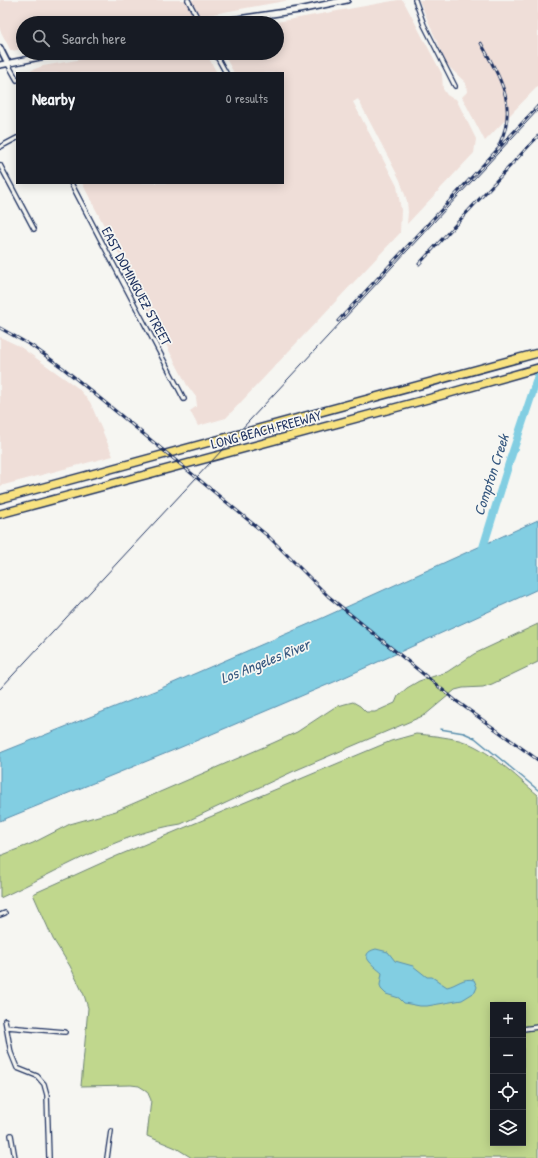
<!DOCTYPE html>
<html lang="en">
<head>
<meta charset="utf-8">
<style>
	:root { --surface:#171b24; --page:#242831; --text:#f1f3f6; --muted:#9ea1a6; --line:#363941 }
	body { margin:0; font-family:"Patrick Hand",sans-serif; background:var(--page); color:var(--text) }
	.controls { position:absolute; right:12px; bottom:12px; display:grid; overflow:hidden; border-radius:0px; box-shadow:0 2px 10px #0003 }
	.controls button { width:36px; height:36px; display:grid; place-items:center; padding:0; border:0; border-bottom:1px solid var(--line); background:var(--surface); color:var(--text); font:20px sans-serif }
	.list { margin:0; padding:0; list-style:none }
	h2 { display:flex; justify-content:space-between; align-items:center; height:52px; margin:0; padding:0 16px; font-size:17px }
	h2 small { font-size:13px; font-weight:400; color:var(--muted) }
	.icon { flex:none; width:22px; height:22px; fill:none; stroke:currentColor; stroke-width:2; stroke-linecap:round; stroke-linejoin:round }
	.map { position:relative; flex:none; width:538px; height:1158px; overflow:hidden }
	.search { position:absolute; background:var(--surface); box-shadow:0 2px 10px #0003; left:16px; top:16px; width:268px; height:44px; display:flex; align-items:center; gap:10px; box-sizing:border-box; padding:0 14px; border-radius:22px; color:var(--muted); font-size:15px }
	.panel { position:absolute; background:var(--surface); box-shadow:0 2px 10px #0003; left:16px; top:72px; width:268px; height:112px; border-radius:0px }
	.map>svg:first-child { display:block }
	.built { fill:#efded8 }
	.green { fill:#c0d78d; stroke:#6e8376; fill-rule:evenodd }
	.water { fill:#82cee2; stroke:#598ead }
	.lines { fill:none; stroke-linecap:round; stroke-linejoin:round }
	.stream { stroke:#598ead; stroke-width:1.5 }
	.river { stroke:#82cee2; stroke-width:8 }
	.minor-casing { stroke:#1b2f5e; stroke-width:6 }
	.tertiary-casing { stroke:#1b2f5e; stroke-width:8 }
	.secondary-casing { stroke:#1b2f5e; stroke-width:8 }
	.motorway-casing { stroke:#1b2f5e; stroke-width:10 }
	.minor { stroke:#f6f6f2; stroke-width:3.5 }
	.tertiary { stroke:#f6f6f2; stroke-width:4.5 }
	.secondary { stroke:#f6f6f2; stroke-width:5 }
	.motorway { stroke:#f8e281; stroke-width:7 }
	.tram { stroke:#1b2f5e; stroke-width:1 }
	.rail-casing { stroke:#1b2f5e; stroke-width:3 }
	.rail { stroke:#f6f6f2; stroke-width:1.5; stroke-dasharray:4.5; stroke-linecap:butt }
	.labels { text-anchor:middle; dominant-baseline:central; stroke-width:3.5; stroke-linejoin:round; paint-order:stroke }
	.street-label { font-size:14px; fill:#1b2f5e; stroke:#f6f6f2 }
	.water-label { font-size:15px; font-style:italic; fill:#35577f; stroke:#f6f6f2 }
</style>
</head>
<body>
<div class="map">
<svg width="538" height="1158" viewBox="0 0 538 1158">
	<rect width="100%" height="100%" fill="#f6f6f2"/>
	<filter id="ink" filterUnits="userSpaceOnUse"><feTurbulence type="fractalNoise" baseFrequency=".025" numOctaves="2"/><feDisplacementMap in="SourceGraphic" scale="8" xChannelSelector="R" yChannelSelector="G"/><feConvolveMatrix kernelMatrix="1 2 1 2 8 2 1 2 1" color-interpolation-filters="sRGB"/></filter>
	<g filter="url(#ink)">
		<path class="built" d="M0 0H290L164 23H23V49L11 51 0 30Z
			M398 0H403L442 74 443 89 447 95 452 98 456 99 476 139 474 153 407 224 408 212 407 201 400 180 358 99 353 102 397 186 401 210 400 233 226 418 198 426 190 411 197 406 196 397 187 385 82 183H283V73H234L223 53H277V23H271Z
			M419 0H538V86L485 141 462 97 467 92 466 83 447 65Z
			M117 53H206L217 73H29L32 70 43 66Z
			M0 337 19 346 78 388 90 402 113 456 0 486Z"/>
		<path class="green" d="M538 624V662L492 684 483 687 463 688 455 690 425 715 294 771 181 824C119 833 57 872 0 898V856L33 843 70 824 116 811 273 743 297 732 335 707 345 704 353 702 360 706 366 712H375L395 703 398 696 407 688 419 681 447 672 474 654Z
			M416 734C430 735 445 737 459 740 488 748 515 776 538 795V1158H192L176 1148 147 1136 151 1100 147 1091 139 1086 131 1085 81 1086 88 1008 84 995 70 966 53 939 33 894 117 856 391 741ZM493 1005H523V1143H493Z"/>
		<path class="water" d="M538 520V589L334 682 179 748 0 821V753L157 690 309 624Z
			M376 949 388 952 395 961 413 966 427 977H432L447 987C457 985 463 977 474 980L477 987 475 992 462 1000 427 1006H420L404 1003 399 998 386 994 381 989 380 985 382 973C374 966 356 954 376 949Z"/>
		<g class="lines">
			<path class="stream" d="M440 729 464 733 475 738 538 790"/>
			<path class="river" d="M481 554 510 460 538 376"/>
			<defs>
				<path id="minor" d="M188 0 200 23
					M415 0 424 25 455 86
					M215 53 226 73
					M8 64 17 80
					M0 147 17 138
					M0 165 34 229
					M71 183 184 399
					M0 915 5 913
					M5 1020 11 1053 17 1068 37 1076 44 1084 47 1095 49 1158
					M7 1027 65 1032
					M523 1029 538 1027
					M11 1135 15 1158
					M107 1158 111 1131"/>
				<path id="tertiary" d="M0 48 8 64"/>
				<path id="secondary" d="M211 23 299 10 347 0
					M0 65 60 53"/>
				<path id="motorway" d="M0 499 538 353
					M0 514 439 396 538 368"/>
			</defs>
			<use href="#minor" class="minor-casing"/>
			<use href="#tertiary" class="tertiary-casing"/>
			<use href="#secondary" class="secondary-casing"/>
			<use href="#motorway" class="motorway-casing"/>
			<use href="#minor" class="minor"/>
			<use href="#tertiary" class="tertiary"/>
			<use href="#secondary" class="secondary"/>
			<use href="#motorway" class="motorway"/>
			<path class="tram" d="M0 689 538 110"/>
			<defs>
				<path id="rail" d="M481 43C499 77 519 105 499 145
					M419 264 538 136
					M338 321 538 106
					M0 328 32 346 63 368 269 537 328 596 455 700 538 760"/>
			</defs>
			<use href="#rail" class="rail-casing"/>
			<use href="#rail" class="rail"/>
		</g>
	</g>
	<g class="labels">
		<g class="street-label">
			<text transform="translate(137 286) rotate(62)">EAST DOMINGUEZ STREET</text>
			<text transform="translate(266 429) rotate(-15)">LONG BEACH FREEWAY</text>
		</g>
		<g class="water-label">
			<text transform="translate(491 475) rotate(-72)">Compton Creek</text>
			<text transform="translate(265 661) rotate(-22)">Los Angeles River</text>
		</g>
	</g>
</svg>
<div class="controls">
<button>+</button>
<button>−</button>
<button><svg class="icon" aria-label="locate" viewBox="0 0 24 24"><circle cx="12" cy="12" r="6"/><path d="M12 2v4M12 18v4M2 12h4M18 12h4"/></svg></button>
<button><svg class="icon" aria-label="layers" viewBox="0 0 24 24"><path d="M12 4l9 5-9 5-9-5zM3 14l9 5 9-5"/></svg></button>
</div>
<div class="search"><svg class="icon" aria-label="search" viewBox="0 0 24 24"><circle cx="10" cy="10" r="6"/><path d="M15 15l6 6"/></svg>Search here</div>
<section class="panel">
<h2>Nearby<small>0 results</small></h2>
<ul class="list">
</ul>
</section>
</div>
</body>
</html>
